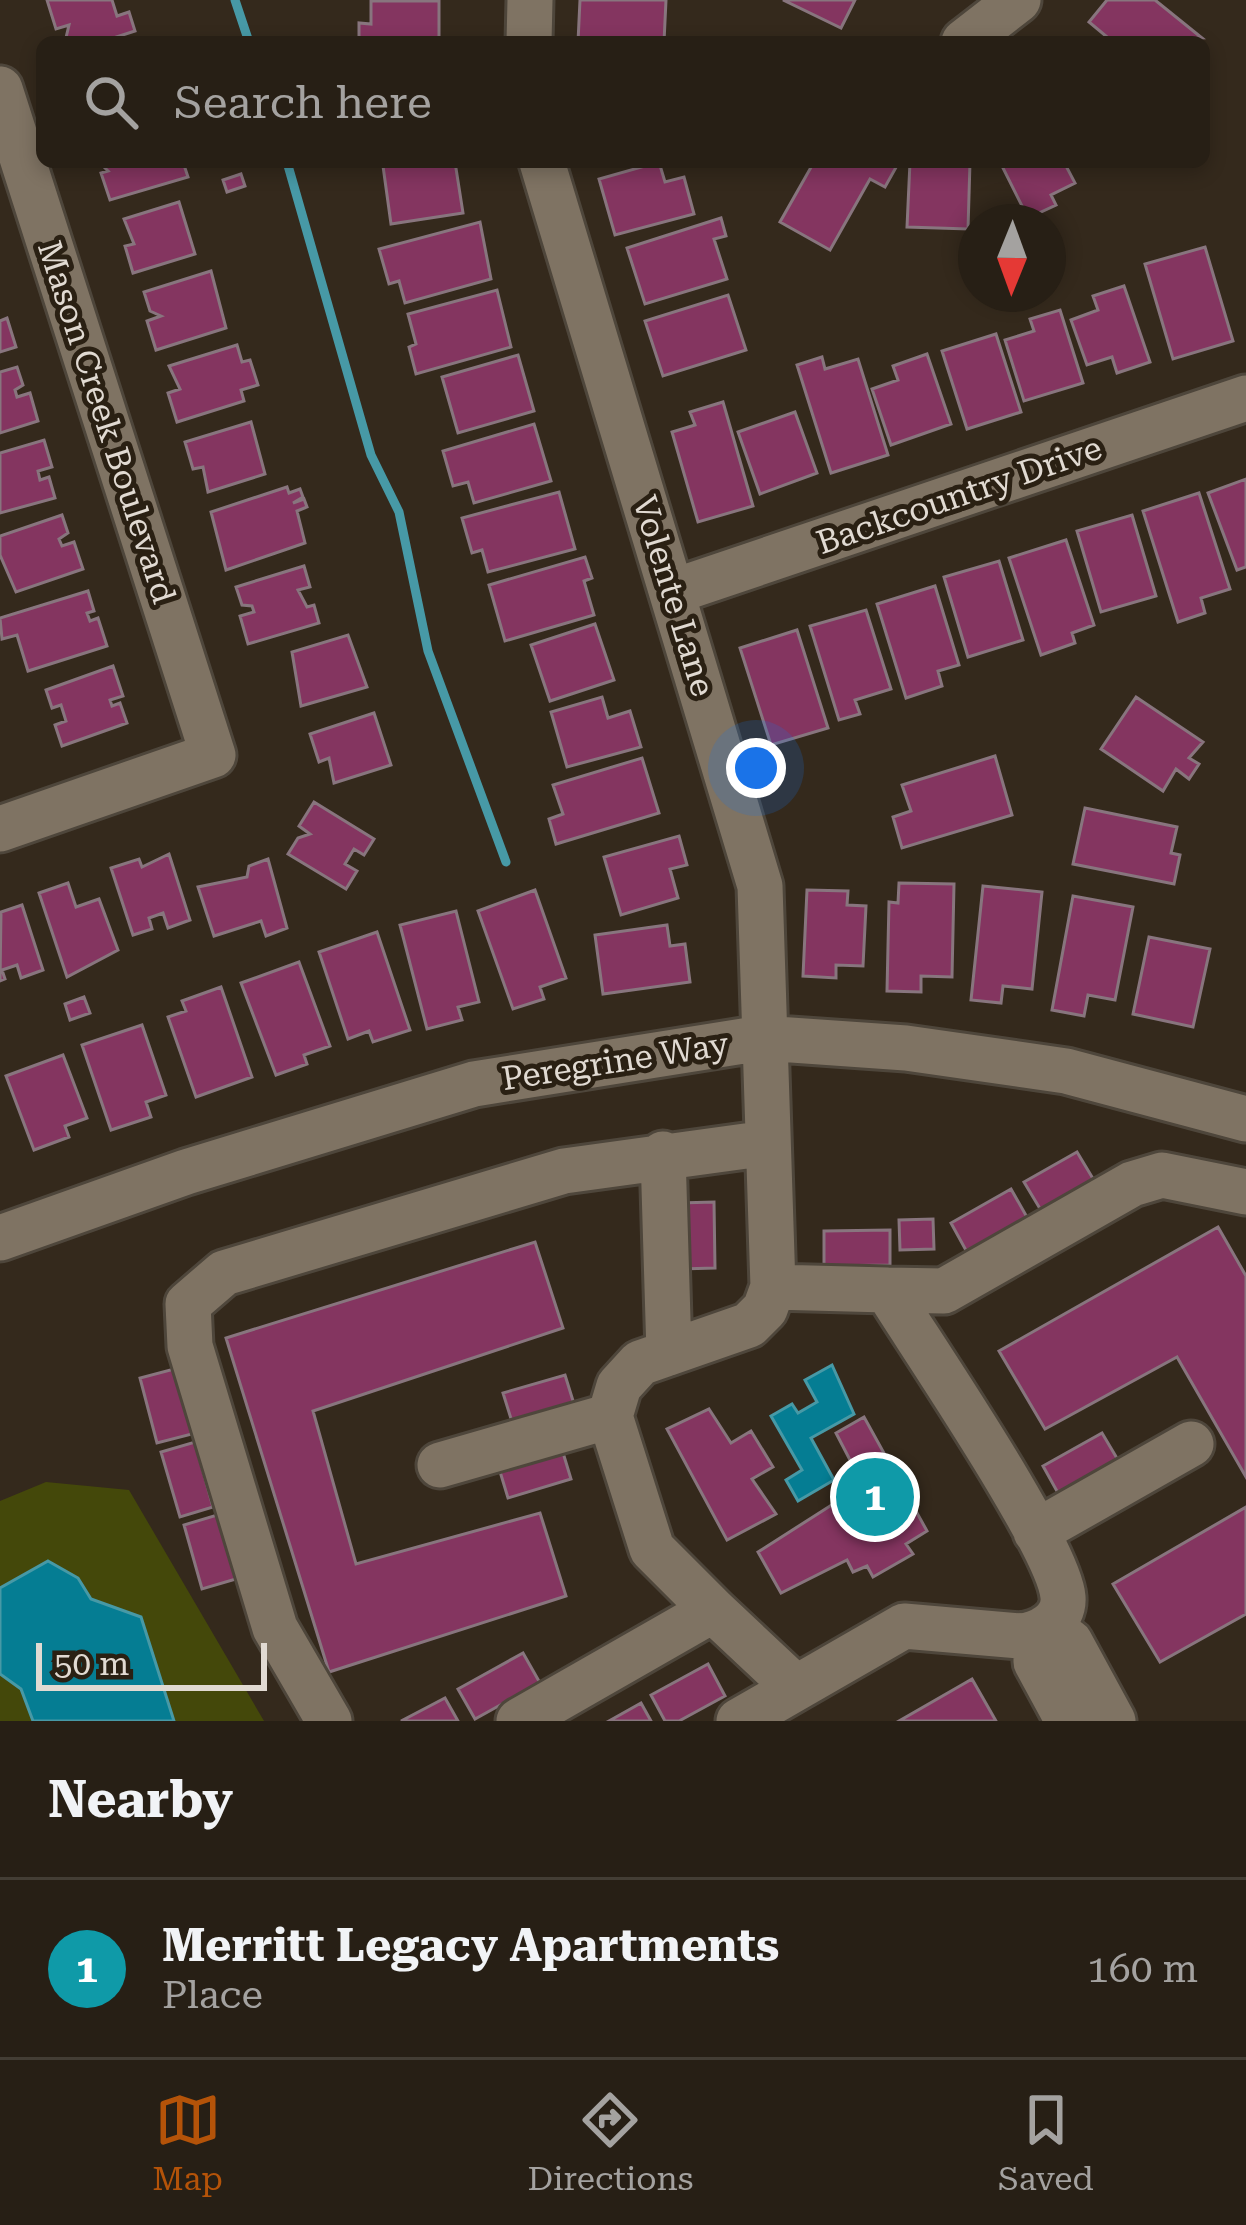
<!DOCTYPE html>
<html lang="en">
<head>
<meta charset="utf-8">
<style>
	:root { --surface:#271f15; --page:#332c22; --text:#f1f3f6; --muted:#a4a2a0; --line:#433d34; --accent:#b45309 }
	body { margin:0; font-family:"Roboto Serif",serif; background:var(--page); color:var(--text) }
	.compass { position:absolute; left:958px; top:204px; width:108px; height:108px; border-radius:50%; background:var(--surface); box-shadow:0 6px 18px #0003; rotate:181deg }
	.scale { position:absolute; left:36px; bottom:30px; width:231px; box-sizing:border-box; padding-left:12px; border:6px solid #e1dad2; border-top:0; font-size:33px; line-height:42px; white-space:nowrap; color:#e1dad2; -webkit-text-stroke:9px #2a2013; paint-order:stroke }
	.you { position:absolute; left:756px; top:768px; width:42px; height:42px; margin:-30px; border:9px solid #fff; border-radius:50%; background:#1a73e8; box-shadow:0 0 0 18px #1a73e833 }
	.badge { display:grid; place-items:center; width:78px; height:78px; border-radius:50%; background:var(--accent); color:#fff; font-size:39px; font-weight:700 }
	.pin { position:absolute; translate:-50% -50%; border:6px solid #fff; box-shadow:0 3px 12px #0006 }
	.list { margin:0; padding:0; list-style:none }
	h2 { display:flex; justify-content:space-between; align-items:center; height:156px; margin:0; padding:0 48px; font-size:51px }
	h2 small { font-size:39px; font-weight:400; color:var(--muted) }
	.list li { display:grid; grid-template-columns:78px 1fr auto; gap:36px; align-items:center; box-sizing:border-box; height:180px; padding:0 48px; border-top:3px solid var(--line) }
	.list b { display:block; font-size:45px; white-space:nowrap }
	.list p { margin:0; font-size:39px; white-space:nowrap; color:var(--muted) }
	.list em { font-size:39px; font-style:normal; color:var(--muted) }
	.icon { flex:none; width:66px; height:66px; fill:none; stroke:currentColor; stroke-width:2; stroke-linecap:round; stroke-linejoin:round }
	.map { position:relative; flex:none; width:1246px; height:1721px; overflow:hidden }
	.search { position:absolute; background:var(--surface); box-shadow:0 6px 18px #0003; left:36px; right:36px; top:36px; height:132px; display:flex; align-items:center; gap:30px; box-sizing:border-box; padding:0 42px; border-radius:18px; color:var(--muted); font-size:45px }
	.sheet { height:336px; background:var(--surface) }
	nav { display:flex; justify-content:space-around; align-items:center; box-sizing:border-box; height:168px; border-top:3px solid var(--line); background:var(--surface); font-size:33px; color:var(--muted) }
	nav a { display:grid; justify-items:center; gap:6px }
	nav .on { color:var(--accent) }
	.map>svg:first-child { display:block }
	.green { fill:#44480a }
	.water { fill:#057d93; stroke:#4799a6; stroke-width:3 }
	.lines { fill:none; stroke-linecap:round; stroke-linejoin:round }
	.stream { stroke:#4799a6; stroke-width:9 }
	.building { fill:#843560; stroke:#88757e; stroke-width:3 }
	.minor-casing { stroke:#4e463b; stroke-width:51 }
	.minor { stroke:#7f7363; stroke-width:45 }
	.labels { text-anchor:middle; dominant-baseline:central; stroke-width:10; stroke-linejoin:round; paint-order:stroke }
	.street-label { font-size:33px; fill:#e1dad2; stroke:#2a2013 }
</style>
</head>
<body>
<div class="map">
<svg width="1246" height="1721" viewBox="0 0 1246 1721">
	<rect width="100%" height="100%" fill="#34291c"/>
	<path class="green" d="M46 1482 129 1490 264 1721H0V1501Z"/>
	<path class="water" d="M832 1365 854 1414 811 1438 834 1480 798 1501 786 1480 802 1470 771 1416 792 1404 798 1413 817 1402 805 1380Z
		M48 1561 78 1578 91 1599 141 1617 174 1721H33L21 1689 0 1674V1588Z"/>
	<g class="lines">
		<path class="stream" d="M235 0 249 42
			M287 162 371 455 399 512 428 651 506 862"/>
	</g>
	<path class="building" d="M47 0H112L117 16 129 12 135 31 101 42H65L69 25 56 29Z
		M580 0H666L664 42H578Z
		M783 0H855L841 28Z
		M1107 0H1155L1202 38 1113 42 1089 22Z
		M371 1H439V42H359V23L371 24Z
		M99 162H183L188 177 110 200 101 173 108 171Z
		M411 162H455L463 213 391 224 383 166Z
		M659 162 665 182 684 177 694 214 615 235 599 179Z
		M814 162H899L885 187 870 179 830 250 780 222Z
		M910 162H970L968 229 907 227Z
		M1000 162H1064L1075 183 1051 195 1056 205 1028 218Z
		M241 174 245 186 227 192 223 180Z
		M179 202 195 254 133 273 125 246 134 244 124 219Z
		M721 218 726 236 714 239 727 279 645 304 627 248Z
		M480 222 491 279 405 303 399 281 389 284 379 249Z
		M1205 247 1233 341 1173 359 1145 264Z
		M211 271 226 328 156 350 147 321 161 316 150 311 144 292Z
		M1124 286 1150 362 1117 373 1112 357 1087 365 1071 320 1098 310 1093 296Z
		M497 290 511 347 416 374 409 347 416 344 408 314Z
		M728 295 746 350 663 376 645 321Z
		M1060 310 1083 383 1024 401 1005 340 1034 331 1030 319Z
		M7 318 16 347 0 352V321Z
		M996 334 1021 412 967 429 942 351Z
		M237 345 242 362 250 360 258 385 241 390 244 401 177 422 168 393 180 389 169 366Z
		M927 354 951 424 891 445 872 389 898 380 893 366Z
		M518 355 534 411 458 433 442 377Z
		M822 357 825 369 858 359 888 455 831 473 797 365Z
		M17 367 23 385 15 390 17 397 30 393 38 421 0 433V372Z
		M723 402 753 506 698 522 672 432 695 425 690 412Z
		M795 412 817 473 760 494 738 432Z
		M251 422 265 474 208 492 203 467 193 469 185 442Z
		M534 424 551 481 474 503 468 482 453 486 443 451Z
		M44 440 52 467 38 471 40 480 49 477 55 498 0 513V453Z
		M1246 479V567L1237 570 1208 493Z
		M287 487 289 493 300 489 303 497 293 503 304 499 307 507 297 511 305 543 226 570 211 512Z
		M559 492 575 549 488 572 482 550 472 553 462 518Z
		M1199 493 1230 589 1201 598 1205 613 1178 622 1143 511Z
		M62 515 68 533 59 539 62 546 74 542 83 569 16 592 0 555V536Z
		M1132 515 1156 596 1101 612 1077 531Z
		M1066 540 1094 625 1072 633 1075 643 1041 655 1009 558Z
		M585 557 592 578 584 581 594 615 505 641 489 585Z
		M999 561 1023 640 968 657 944 577Z
		M304 566 310 587 298 590 307 607 314 605 319 623 248 644 240 616 254 612 252 606 242 605 236 587Z
		M935 586 959 665 938 671 942 686 906 698 877 604Z
		M88 591 94 611 87 613 90 621 98 618 107 646 28 671 17 635 2 639 0 618Z
		M866 610 891 689 855 700 860 714 839 720 810 626Z
		M595 624 614 680 550 701 531 645Z
		M797 630 828 728 771 745 740 648Z
		M348 635 367 687 301 706 292 652Z
		M113 666 123 696 110 700 112 706 120 703 127 723 62 746 55 725 66 721 61 705 52 708 46 690Z
		M602 697 608 718 630 711 641 747 567 767 551 712Z
		M1136 697 1203 742 1189 758 1199 764 1189 779 1176 769 1163 791 1101 749Z
		M374 713 391 765 334 783 329 758 319 762 310 734Z
		M995 756 1012 815 902 848 893 817 911 811 902 785Z
		M642 758 659 813 556 844 549 819 563 814 553 785Z
		M314 802 374 839 364 855 354 849 345 864 357 871 346 889 288 854 298 838 310 834 299 826Z
		M1085 808 1177 827 1171 853 1180 855 1174 884 1073 864Z
		M679 836 687 865 670 869 678 898 621 915 604 857Z
		M169 854 190 920 168 928 163 913 149 918 152 929 133 935 111 868 139 859 142 867Z
		M268 859 287 928 266 936 261 921 214 936 198 887 247 877 249 866Z
		M68 883 76 907 99 899 118 950 67 977 39 893Z
		M899 883 954 884 952 977 921 976V992L887 991 889 902 898 903Z
		M983 886 1042 892 1032 989 1003 986 1001 1003 971 1000Z
		M535 890 566 978 540 987 544 999 513 1009 478 911Z
		M807 890 848 891 847 905 866 906 863 966 836 965V978L803 976Z
		M1073 896 1133 907 1115 1000 1088 995 1084 1016 1052 1010Z
		M22 905 43 970 21 978 17 965 2 970 5 979 0 981 1 912Z
		M456 911 479 1002 458 1007 462 1020 427 1029 400 925Z
		M667 925 670 946 685 944 690 982 603 994 595 935Z
		M377 932 410 1030 373 1042 369 1031 348 1039 319 952Z
		M1149 937 1210 949 1193 1027 1133 1014Z
		M299 962 330 1046 304 1055 307 1064 276 1075 241 983Z
		M221 987 252 1077 196 1097 168 1017 186 1011 182 1001Z
		M84 997 90 1013 70 1020 65 1004Z
		M142 1025 166 1095 146 1102 151 1117 111 1130 82 1045Z
		M63 1055 87 1118 65 1126 69 1137 34 1150 6 1076Z
		M1077 1152 1095 1182 1042 1212 1024 1182Z
		M1011 1189 1028 1219 968 1254 951 1223Z
		M714 1202 715 1268 680 1269 679 1203Z
		M933 1219 934 1249 900 1250 899 1220Z
		M1218 1227 1246 1276V1477L1177 1357 1045 1429 999 1351Z
		M890 1230V1265L824 1266V1231Z
		M535 1242 563 1328 313 1411 356 1564 540 1513 566 1596 329 1672 226 1338Z
		M174 1369 192 1434 157 1443 140 1378Z
		M565 1375 574 1404 512 1422 503 1393Z
		M709 1409 731 1443 751 1431 773 1467 752 1479 776 1514 727 1540 667 1429Z
		M864 1417 927 1531 906 1544 913 1554 873 1577 867 1566 853 1572 847 1560 781 1593 758 1552 863 1485 836 1433Z
		M1102 1433 1118 1460 1058 1493 1043 1466Z
		M195 1442 213 1507 180 1517 161 1452Z
		M561 1446 571 1479 508 1498 498 1465Z
		M1246 1507V1614L1160 1662 1113 1584Z
		M217 1515 236 1579 202 1589 184 1525Z
		M523 1653 540 1683 475 1719 458 1689Z
		M708 1664 725 1696 679 1721H665L651 1695Z
		M972 1679 996 1721H899Z
		M445 1698 458 1721H401Z
		M641 1703 651 1721H609Z"/>
	<g class="lines">
		<defs>
			<path id="minor" d="M529 42 530 0
				M964 42 1018 0
				M0 89 213 755 0 829
				M542 162 760 886 773 1287 887 1290
				M672 592 1246 398
				M663 1154 669 1353
				M0 1238 186 1172 474 1084 762 1038 906 1048 1066 1071 1246 1119
				M440 1465 610 1416
				M1036 1532 1191 1444
				M713 1610 796 1688
				M1048 1628 1070 1642 1113 1721
				M1036 1634V1662L1068 1721
				M329 1721 275 1628 190 1346 188 1304 224 1273 564 1171 767 1143
				M519 1721 713 1610 652 1549 610 1416 619 1386 640 1363 749 1325 765 1309 773 1287
				M739 1721 904 1626 1020 1636C1040 1634 1065 1621 1063 1597 1059 1546 921 1345 887 1290L944 1291 1132 1184 1162 1175 1246 1192"/>
		</defs>
		<use href="#minor" class="minor-casing"/>
		<use href="#minor" class="minor"/>
	</g>
	<g class="labels">
		<g class="street-label">
			<text transform="translate(107 422) rotate(72)">Mason Creek Boulevard</text>
			<text transform="translate(959 495) rotate(-19)">Backcountry Drive</text>
			<text transform="translate(674 596) rotate(73)">Volente Lane</text>
			<text transform="translate(615 1061) rotate(-9)">Peregrine Way</text>
		</g>
	</g>
</svg>
<svg class="compass" viewBox="-18 -18 36 36"><path d="M0-13l5 13h-10z" fill="#e53935"/><path d="M0 13l5-13h-10z" fill="#a4a2a0"/></svg>
<div class="scale">50 m</div>
<div class="you"></div>
<div class="pin badge" style="left:875px;top:1497px;background:#0f9aa8">1</div>
<div class="search"><svg class="icon" aria-label="search" viewBox="0 0 24 24"><circle cx="10" cy="10" r="6"/><path d="M15 15l6 6"/></svg>Search here</div>
</div>
<section class="sheet">
<h2>Nearby<small></small></h2>
<ul class="list">
<li><span class="badge" style="background:#0f9aa8">1</span><div><b>Merritt Legacy Apartments</b><p>Place</p></div><em>160 m</em></li>
</ul>
</section>
<nav>
<a class="on"><svg class="icon" aria-label="map" viewBox="0 0 24 24"><path d="M3 6l6-2 6 2 6-2v14l-6 2-6-2-6 2zM9 4v14M15 6v14"/></svg>Map</a>
<a><svg class="icon" aria-label="directions" viewBox="0 0 24 24"><path d="M12 3l9 9-9 9-9-9zM9 14v-3h6M13 9l2 2-2 2"/></svg>Directions</a>
<a><svg class="icon" aria-label="saved" viewBox="0 0 24 24"><path d="M7 4h10v16l-5-4-5 4z"/></svg>Saved</a>
</nav>
</body>
</html>
